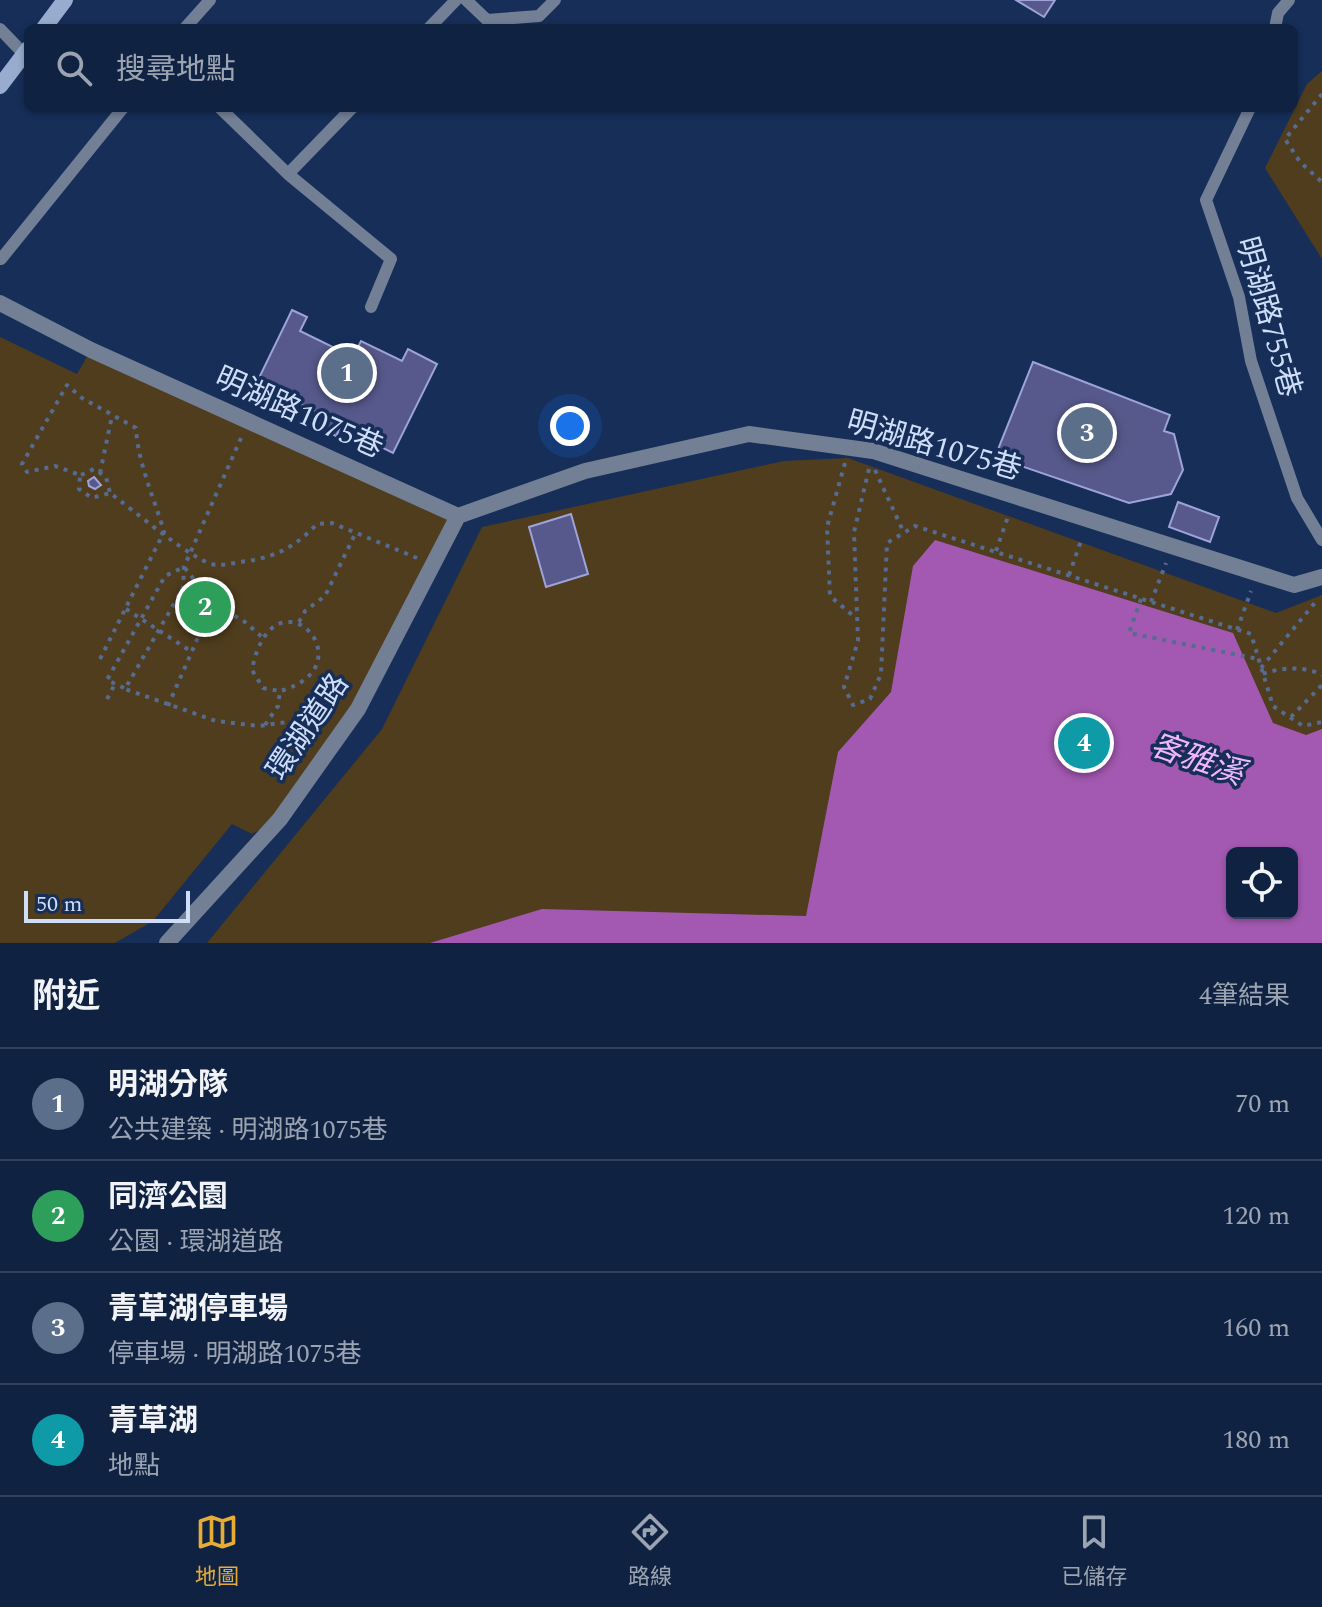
<!DOCTYPE html>
<html lang="zh-TW">
<head>
<meta charset="utf-8">
<style>
	:root { --surface:#102242; --page:#1e2f4d; --text:#f1f3f6; --muted:#9ca4b2; --line:#303f5b; --accent:#e6ac36 }
	body { margin:0; font-family:Spectral,"Noto Sans TC",serif; background:var(--page); color:var(--text) }
	.controls { position:absolute; right:24px; bottom:24px; display:grid; overflow:hidden; border-radius:12px; box-shadow:0 2px 6px #0004 }
	.controls button { width:72px; height:72px; display:grid; place-items:center; padding:0; border:0; border-bottom:2px solid var(--line); background:var(--surface); color:var(--text); font:40px sans-serif }
	.scale { position:absolute; left:24px; bottom:20px; width:166px; box-sizing:border-box; padding-left:8px; border:4px solid #cedef9; border-top:0; font-size:22px; line-height:28px; white-space:nowrap; color:#cedef9; -webkit-text-stroke:6px #162e58; paint-order:stroke }
	.you { position:absolute; left:570px; top:426px; width:28px; height:28px; margin:-20px; border:6px solid #fff; border-radius:50%; background:#1a73e8; box-shadow:0 0 0 12px #1a73e833 }
	.badge { display:grid; place-items:center; width:52px; height:52px; border-radius:50%; background:var(--accent); color:#fff; font-size:26px; font-weight:700 }
	.pin { position:absolute; translate:-50% -50%; border:4px solid #fff; box-shadow:0 2px 8px #0006 }
	.list { margin:0; padding:0; list-style:none }
	h2 { display:flex; justify-content:space-between; align-items:center; height:104px; margin:0; padding:0 32px; font-size:34px }
	h2 small { font-size:26px; font-weight:400; color:var(--muted) }
	.list li { display:grid; grid-template-columns:52px 1fr auto; gap:24px; align-items:center; box-sizing:border-box; height:112px; padding:0 32px; border-top:2px solid var(--line) }
	.list b { display:block; font-size:30px; white-space:nowrap }
	.list p { margin:0; font-size:26px; white-space:nowrap; color:var(--muted) }
	.list em { font-size:26px; font-style:normal; color:var(--muted) }
	.icon { flex:none; width:44px; height:44px; fill:none; stroke:currentColor; stroke-width:2; stroke-linecap:round; stroke-linejoin:round }
	.map { position:relative; flex:none; width:1322px; height:943px; overflow:hidden }
	.search { position:absolute; background:var(--surface); box-shadow:0 2px 6px #0004; left:24px; right:24px; top:24px; height:88px; display:flex; align-items:center; gap:20px; box-sizing:border-box; padding:0 28px; border-radius:12px; color:var(--muted); font-size:30px }
	.sheet { height:552px; background:var(--surface) }
	nav { display:flex; justify-content:space-around; align-items:center; box-sizing:border-box; height:112px; border-top:2px solid var(--line); background:var(--surface); font-size:22px; color:var(--muted) }
	nav a { display:grid; justify-items:center; gap:4px }
	nav .on { color:var(--accent) }
	.map>svg:first-child { display:block }
	.green { fill:#4f3d1d; fill-rule:evenodd }
	.water { fill:#a359b1; fill-rule:evenodd }
	.building { fill:#57598c; stroke:#9fa3db; stroke-width:2 }
	.lines { fill:none; stroke-linecap:round; stroke-linejoin:round }
	.path { stroke:#566b90; stroke-width:4; stroke-dasharray:4 6; stroke-linecap:butt }
	.lane { stroke:#727f95; stroke-width:12 }
	.street { stroke:#727f95; stroke-width:16 }
	.secondary { stroke:#98accf; stroke-width:16 }
	.labels { text-anchor:middle; dominant-baseline:central; stroke-width:7; stroke-linejoin:round; paint-order:stroke }
	.street-label { font-size:30px; fill:#cedef9; stroke:#162e58 }
	.water-label { font-size:32px; font-style:italic; fill:#efb7fa; stroke:#162e58 }
</style>
</head>
<body>
<div class="map">
<svg width="1322" height="943" viewBox="0 0 1322 943">
	<rect width="100%" height="100%" fill="#162e58"/>
	<path class="green" d="M1322 71V259L1265 168 1307 84Z
		M0 337 77 374 91 350 458 516 358 709 280 819 252 834 232 824 153 921 115 943H0Z
		M848 458 1276 613 1322 595V943H207L382 729 482 527 784 461ZM1232 853H1292V913H1232Z"/>
	<path class="water" d="M935 540 1233 633 1273 723 1306 735 1322 729V943H430L542 909 806 916 838 752 891 692 913 566ZM1232 853H1292V913H1232Z"/>
	<path class="building" d="M1016 0H1055L1044 17Z
		M292 310 307 317 300 331 353 357 361 341 402 361 408 349 437 364 393 453 341 427 336 436 318 428 324 416 257 382Z
		M1033 362 1170 415 1164 431 1174 434 1183 470 1171 494 1129 503 995 457Z
		M94 477 101 485 95 489 89 486 88 481Z
		M1178 502 1219 517 1210 542 1169 527Z
		M571 514 588 574 546 587 529 527Z"/>
	<g class="lines">
		<path class="path" d="M1322 94 1285 139 1300 162 1322 182
			M241 438 184 567 183 588 125 689 216 721 259 726 329 716
			M845 463 827 527 830 596 857 619
			M869 469 854 532 858 641 844 687 853 705 870 699 881 674 887 543 915 526 1251 634 1273 706 1303 726 1322 722
			M875 470 904 533
			M100 473 112 416
			M81 475 94 469 106 477 110 493
			M996 551 1009 514
			M1069 575 1082 538
			M1141 599 1129 633 1258 659
			M1151 602 1166 563
			M126 609 192 652
			M299 622 305 611 325 596 356 532
			M1237 630 1251 591
			M100 659 164 532C154 497 138 464 136 428L82 398 67 385 22 464 27 472 55 466 80 475 79 489 92 498 110 493C131 508 197 565 217 565 227 565 238 562 248 561 278 556 296 546 317 524L332 523 417 558
			M1261 668 1318 599
			M1263 674C1281 667 1305 666 1322 675
			M124 688 107 680 165 576 184 567 213 603 245 622 262 637
			M107 699 115 684
			M168 706 213 603
			M1291 717 1322 685
			M265 725 278 706 280 691C372 666 273 562 252 670L263 688 280 691"/>
		<path class="lane" d="M466 0 487 20 539 16 555 0
			M185 28 210 0
			M429 28 456 0
			M1275 28 1278 13 1289 0
			M0 29 24 54
			M220 108 288 174 391 259 371 307
			M1250 108 1206 200 1239 297 1251 361 1297 498 1322 540
			M288 174 352 108
			M1 259 123 108"/>
		<path class="street" d="M0 303 91 350 458 516 585 471 749 434 873 451 1294 585 1322 577
			M167 943 280 819 358 709 458 516"/>
		<path class="secondary" d="M44 28 65 0
			M0 86 28 49"/>
	</g>
	<g class="labels">
		<g class="street-label">
			<text transform="translate(1268 317) rotate(74)">明湖路755巷</text>
			<text transform="translate(299 413) rotate(24)">明湖路1075巷</text>
			<text transform="translate(934 446) rotate(16)">明湖路1075巷</text>
			<text transform="translate(308 727) rotate(-56)">環湖道路</text>
		</g>
		<g class="water-label">
			<text transform="translate(1197 760) rotate(19)">客雅溪</text>
		</g>
	</g>
</svg>
<div class="controls">
<button><svg class="icon" aria-label="locate" viewBox="0 0 24 24"><circle cx="12" cy="12" r="6"/><path d="M12 2v4M12 18v4M2 12h4M18 12h4"/></svg></button>
</div>
<div class="scale">50 m</div>
<div class="you"></div>
<div class="pin badge" style="left:347px;top:373px;background:#5c6f8a">1</div>
<div class="pin badge" style="left:205px;top:607px;background:#2e9e5b">2</div>
<div class="pin badge" style="left:1087px;top:433px;background:#5c6f8a">3</div>
<div class="pin badge" style="left:1084px;top:743px;background:#0f9aa8">4</div>
<div class="search"><svg class="icon" aria-label="search" viewBox="0 0 24 24"><circle cx="10" cy="10" r="6"/><path d="M15 15l6 6"/></svg>搜尋地點</div>
</div>
<section class="sheet">
<h2>附近<small>4筆結果</small></h2>
<ul class="list">
<li><span class="badge" style="background:#5c6f8a">1</span><div><b>明湖分隊</b><p>公共建築 · 明湖路1075巷</p></div><em>70 m</em></li>
<li><span class="badge" style="background:#2e9e5b">2</span><div><b>同濟公園</b><p>公園 · 環湖道路</p></div><em>120 m</em></li>
<li><span class="badge" style="background:#5c6f8a">3</span><div><b>青草湖停車場</b><p>停車場 · 明湖路1075巷</p></div><em>160 m</em></li>
<li><span class="badge" style="background:#0f9aa8">4</span><div><b>青草湖</b><p>地點</p></div><em>180 m</em></li>
</ul>
</section>
<nav>
<a class="on"><svg class="icon" aria-label="map" viewBox="0 0 24 24"><path d="M3 6l6-2 6 2 6-2v14l-6 2-6-2-6 2zM9 4v14M15 6v14"/></svg>地圖</a>
<a><svg class="icon" aria-label="directions" viewBox="0 0 24 24"><path d="M12 3l9 9-9 9-9-9zM9 14v-3h6M13 9l2 2-2 2"/></svg>路線</a>
<a><svg class="icon" aria-label="saved" viewBox="0 0 24 24"><path d="M7 4h10v16l-5-4-5 4z"/></svg>已儲存</a>
</nav>
</body>
</html>
